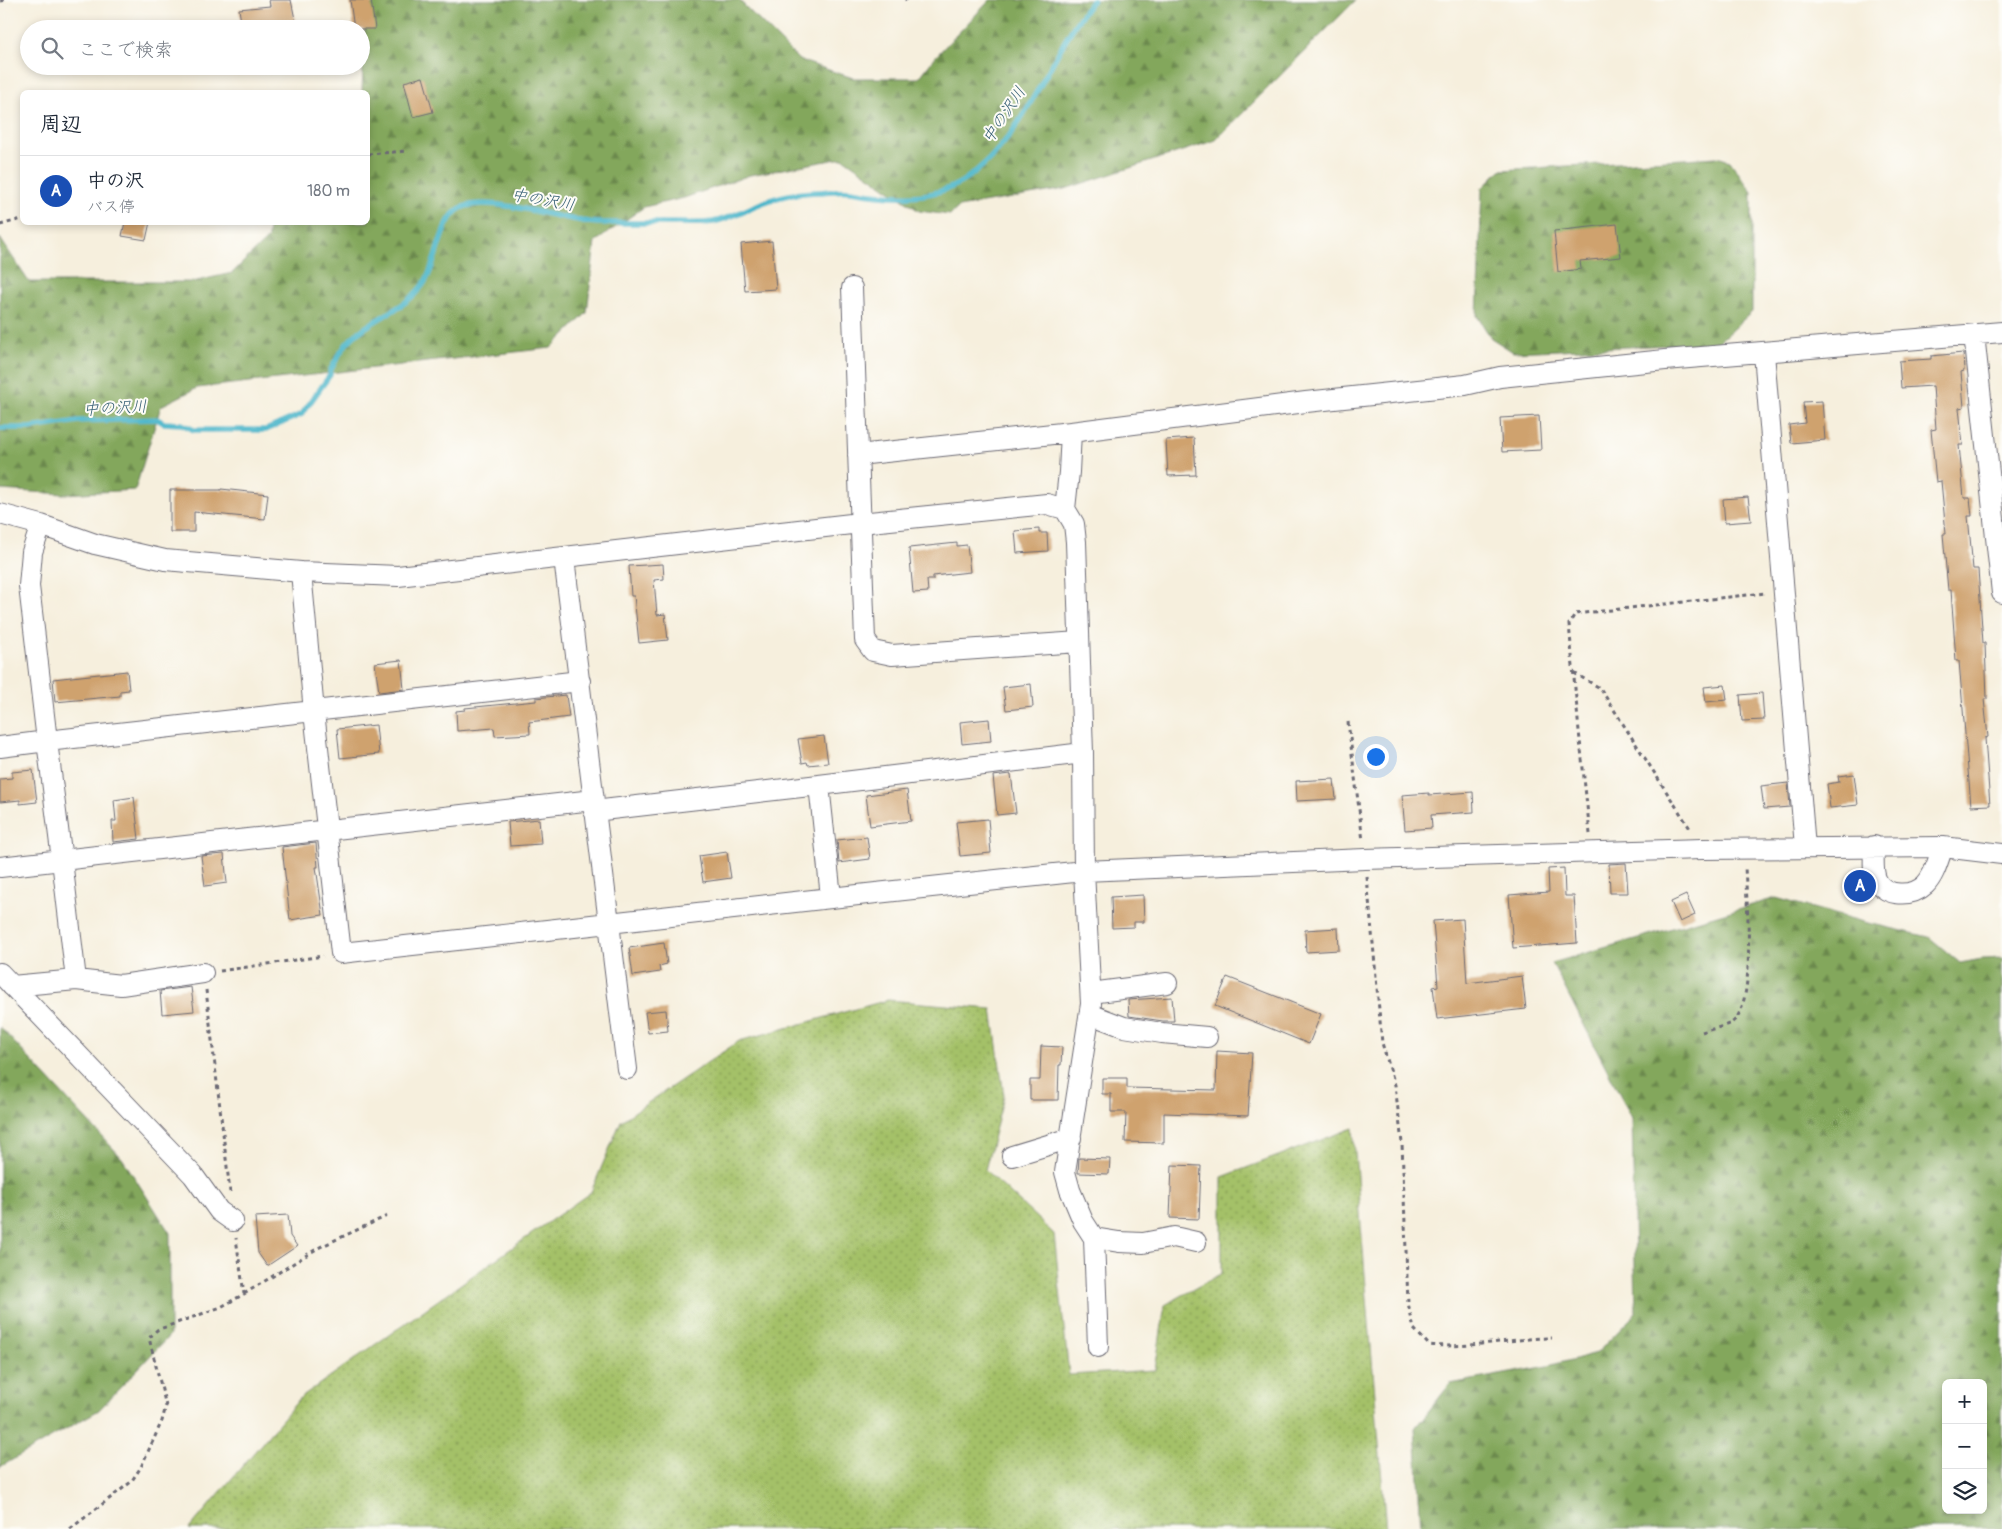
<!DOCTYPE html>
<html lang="ja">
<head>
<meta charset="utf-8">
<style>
	:root { --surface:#fff; --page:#f6f6f7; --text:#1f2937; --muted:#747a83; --line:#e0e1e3; --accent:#7c3aed }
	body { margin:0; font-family:Pangolin,"Klee One",sans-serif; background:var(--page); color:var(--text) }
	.controls { position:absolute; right:15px; bottom:15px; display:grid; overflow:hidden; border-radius:8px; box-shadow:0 2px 8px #0003 }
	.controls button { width:45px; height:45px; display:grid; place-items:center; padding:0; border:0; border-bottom:1px solid var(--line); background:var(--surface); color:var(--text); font:25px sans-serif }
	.you { position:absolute; left:1375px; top:756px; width:18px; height:18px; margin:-12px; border:4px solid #fff; border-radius:50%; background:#1a73e8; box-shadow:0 0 0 8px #1a73e833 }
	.badge { display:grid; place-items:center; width:32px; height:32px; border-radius:50%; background:var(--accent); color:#fff; font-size:16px; font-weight:700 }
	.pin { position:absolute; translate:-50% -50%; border:2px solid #fff; box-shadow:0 1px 5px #0006 }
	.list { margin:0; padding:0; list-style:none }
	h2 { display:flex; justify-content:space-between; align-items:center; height:65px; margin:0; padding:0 20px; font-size:21px }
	h2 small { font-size:16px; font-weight:400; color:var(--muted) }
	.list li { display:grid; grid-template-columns:32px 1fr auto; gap:15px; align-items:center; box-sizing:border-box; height:70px; padding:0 20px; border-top:1px solid var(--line) }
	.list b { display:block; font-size:19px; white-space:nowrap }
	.list p { margin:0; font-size:16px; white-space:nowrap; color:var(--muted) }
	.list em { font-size:16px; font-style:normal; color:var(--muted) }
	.icon { flex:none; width:28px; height:28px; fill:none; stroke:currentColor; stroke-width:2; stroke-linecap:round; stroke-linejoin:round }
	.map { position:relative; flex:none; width:2002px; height:1529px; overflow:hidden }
	.search { position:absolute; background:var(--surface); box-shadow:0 2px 8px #0003; left:20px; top:20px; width:350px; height:55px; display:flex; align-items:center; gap:12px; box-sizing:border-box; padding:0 18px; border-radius:28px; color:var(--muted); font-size:19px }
	.panel { position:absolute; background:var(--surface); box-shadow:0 2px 8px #0003; left:20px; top:90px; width:350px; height:135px; border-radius:8px }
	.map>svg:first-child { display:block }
	.grass { fill:url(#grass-dots); stroke:#637252 }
	.forest { fill:url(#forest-firs); stroke:#52644c; fill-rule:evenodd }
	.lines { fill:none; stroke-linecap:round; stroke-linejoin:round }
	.stream { stroke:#4cb6ca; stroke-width:5.5 }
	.building { fill:#cfa26e }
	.minor-casing { stroke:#6c6a74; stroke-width:22 }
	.path { stroke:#6c6a74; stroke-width:3; stroke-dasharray:4 4; stroke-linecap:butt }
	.minor { stroke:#fff; stroke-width:20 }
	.labels { text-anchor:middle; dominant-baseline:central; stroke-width:4; stroke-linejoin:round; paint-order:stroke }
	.water-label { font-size:16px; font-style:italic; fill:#335d74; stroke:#fdfcf7 }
</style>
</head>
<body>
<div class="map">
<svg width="2002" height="1529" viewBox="0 0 2002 1529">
	<defs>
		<pattern id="grass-dots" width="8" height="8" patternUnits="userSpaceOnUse" patternTransform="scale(1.25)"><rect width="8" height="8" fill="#a4c168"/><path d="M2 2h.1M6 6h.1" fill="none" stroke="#859c57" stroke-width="1.8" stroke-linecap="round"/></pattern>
		<pattern id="forest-firs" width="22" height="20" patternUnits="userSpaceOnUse" patternTransform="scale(1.25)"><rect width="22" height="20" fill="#83a75c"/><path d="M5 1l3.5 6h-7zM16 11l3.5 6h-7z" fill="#6b884d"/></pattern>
	</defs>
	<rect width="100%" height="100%" fill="#fdfcf7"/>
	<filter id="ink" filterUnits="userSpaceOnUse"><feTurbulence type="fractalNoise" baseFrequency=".02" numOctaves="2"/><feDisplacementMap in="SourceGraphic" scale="10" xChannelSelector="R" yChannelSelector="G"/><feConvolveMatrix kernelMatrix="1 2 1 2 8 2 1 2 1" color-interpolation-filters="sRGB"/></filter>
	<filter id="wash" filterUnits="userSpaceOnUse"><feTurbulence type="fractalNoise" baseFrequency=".0096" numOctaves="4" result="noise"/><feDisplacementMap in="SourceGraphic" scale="20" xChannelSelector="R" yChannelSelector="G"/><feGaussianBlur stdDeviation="1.12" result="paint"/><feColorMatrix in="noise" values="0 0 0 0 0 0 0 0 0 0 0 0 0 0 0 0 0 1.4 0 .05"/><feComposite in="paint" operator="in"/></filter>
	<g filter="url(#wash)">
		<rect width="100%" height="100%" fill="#f6efdd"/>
		<path class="grass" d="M888 1000 992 1009 1004 1096 985 1170 1054 1234 1069 1375 1155 1370 1165 1305 1222 1273V1177L1353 1128 1386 1529H189L301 1397 591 1192 621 1121 739 1041Z"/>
		<path class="forest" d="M377 0H739L799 60 853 78H919L936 56 990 0H1356L1216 140 1065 189 959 207 950 215 919 211 843 158 750 175 684 198 644 207 595 242 587 313 551 348 197 388 161 406 135 490 64 494 0 490V238L29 282H192L232 273 268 238 269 223 368 222V92H362L365 12Z
			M1717 157 1730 161 1752 192V312L1717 343 1513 352 1491 338 1477 316 1482 188 1500 170Z
			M1776 898 1864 922 1929 937 1960 963 1982 959 2002 958V1529H1421L1415 1428 1450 1384 1548 1366 1597 1353 1636 1313 1632 1118 1552 963ZM1946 1383H1983V1510H1946Z
			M0 1027 122 1158 170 1233V1335L99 1410 0 1467Z"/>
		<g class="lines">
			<path class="stream" d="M0 428H30L79 421 157 419 164 423 182 424 194 430H266L302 414 330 375V371C336 361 342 347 351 339 373 317 409 309 426 280 437 262 441 218 461 208 489 194 563 221 598 223 622 223 646 223 670 223 683 223 699 224 713 222 729 219 742 211 757 205 778 196 795 193 817 192 828 192 840 189 851 191 887 197 930 202 963 181 1027 139 1046 57 1093 0"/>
		</g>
		<g id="blocks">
			<path class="building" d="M269 0H291L297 29H242L239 9 270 6Z
				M350 0H371L375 29H354Z
				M423 77 433 112 413 117 404 82Z
				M125 222H150L146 240 122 236Z
				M1617 224 1621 257 1580 261 1581 269 1558 272 1554 231Z
				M772 241 776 289 745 291 741 244Z
				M1963 353 1964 371 1961 372 1964 407 1959 408 1963 445H1959L1964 498H1970L1972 516H1968L1973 569H1978L1983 643H1985L1987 699H1984L1988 737 1985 738 1990 805 1971 806 1959 661H1956L1951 590H1948L1946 568 1943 534H1946L1941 481 1936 482 1931 430 1936 429 1933 386 1901 388 1899 361 1931 359V356Z
				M1822 401 1825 440 1791 443 1789 425 1805 423 1803 402Z
				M1539 416 1541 450 1502 452 1500 418Z
				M1194 438 1196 475 1168 476 1166 440Z
				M221 489 268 494 265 519 194 512V532H170V490H221Z
				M1748 497 1751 521 1725 523 1723 499Z
				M1039 529V533H1047L1048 551 1017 553 1015 531Z
				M957 543V546L967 545 970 572 933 576V580H927L928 592 913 593 909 548Z
				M663 564 664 579 654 580 657 615 665 614 668 640 639 643 634 596H631L629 566Z
				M401 660 404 689 379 692 375 663Z
				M127 671 129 690 120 691V696L55 702 53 679Z
				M1031 684 1033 707 1006 710 1003 687Z
				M1725 685 1727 700 1706 702 1704 687Z
				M1762 693 1764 720 1742 721 1740 695Z
				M566 695 569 717 529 722 530 734 495 736 494 728 457 731 456 711 465 710V708L536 701V698Z
				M989 719 991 741 962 744 960 722Z
				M376 725 379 754 340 758 337 729Z
				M824 736 828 763 808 765 807 762 802 763 798 739Z
				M33 770 37 802 20 804V800L0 802V779L12 778V772Z
				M1011 774 1016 813 997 815 993 776Z
				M1854 774 1858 805 1830 808 1827 784 1839 782 1838 776Z
				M1334 779 1336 799 1297 801 1296 781Z
				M1788 783 1790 807 1764 809 1761 786Z
				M907 790 911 821 870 826 866 795Z
				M1473 792 1474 812 1431 815 1432 828 1405 830 1402 795 1429 793V795Z
				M134 797 139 839 113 842 112 821H116L114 800Z
				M539 819 541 844 510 846 508 822Z
				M988 819 991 853 960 856 956 822Z
				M867 837 870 859 839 863 837 840Z
				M316 843 318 867H316L323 915 290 920 282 847Z
				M727 852 731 878 703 882 699 856Z
				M224 854 227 883 205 886 201 856Z
				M1626 863 1628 893H1610L1609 864Z
				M1564 868 1565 896H1574L1577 943 1513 948 1509 895 1549 892 1548 869Z
				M1143 895 1144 922H1134V927L1112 928 1111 897Z
				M1686 895 1695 915 1680 922 1671 902Z
				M1463 919 1467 983 1522 976 1526 1009 1437 1019 1433 987 1438 986 1433 921Z
				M1338 928 1339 950 1306 952 1305 930Z
				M664 943 667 964 659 966 660 972 633 976 629 948Z
				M1227 977 1321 1014 1309 1044 1215 1006Z
				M191 987 194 1011 162 1014 160 991Z
				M1172 997 1174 1021H1163L1129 1016 1128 1000Z
				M666 1010 668 1031 648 1033 645 1012Z
				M1041 1046 1062 1047 1061 1065H1059L1058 1100H1030V1080H1040Z
				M1217 1051 1252 1053 1248 1116 1164 1113V1143L1125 1142 1126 1112H1111V1094H1102V1078H1127V1088L1216 1090Z
				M1079 1158 1110 1159 1109 1174 1078 1173Z
				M1172 1165 1201 1166 1199 1219 1170 1218Z
				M288 1215 290 1236 297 1246 267 1266 258 1253 255 1217Z"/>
		</g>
	</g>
	<g filter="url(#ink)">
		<use href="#blocks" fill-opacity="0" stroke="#6c6a74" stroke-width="1"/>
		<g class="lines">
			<defs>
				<path id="minor" d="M852 288 865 640 873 651 892 655 1079 642
					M1974 334 2002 593
					M1764 353 1805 847
					M858 455 1071 432 1306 402 1465 385 1500 377 1665 360 2002 332
					M1065 509 1069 472 1071 432
					M0 514 41 525 95 544 165 560 301 572 398 576 860 523 1047 504 1065 509 1074 524 1076 542 1083 753 1084 871 1365 859 1702 849 1943 847 2002 854
					M41 525 32 552 29 586 47 741 580 681
					M564 558 627 1069
					M301 572 314 712 341 953C589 926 836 896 1084 871L1091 1004 1065 1172 1070 1190 1083 1221 1094 1238 1098 1347
					M0 747 47 741 62 860 0 867
					M594 811 819 785
					M1874 846C1874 856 1872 872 1877 881 1886 897 1912 897 1925 885 1935 875 1938 860 1943 847
					M831 897 819 785 1083 753
					M0 973 193 1175 219 1211 233 1221
					M76 980 62 860 593 800
					M12 986 76 980 121 985 203 973
					M1091 993 1167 983
					M1090 1014 1124 1027 1162 1033 1207 1037
					M1012 1156 1071 1138
					M1094 1238 1119 1242 1143 1243 1174 1237 1196 1242"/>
			</defs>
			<use href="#minor" class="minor-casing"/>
			<path class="path" d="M906 0V1
				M0 1 7 0
				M368 154 407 151
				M0 225 22 219
				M1574 673 1600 688 1691 830
				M1348 722 1363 841
				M1590 834 1579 731 1569 624 1575 614 1765 593
				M1367 877 1382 1043 1395 1085 1402 1143 1408 1303 1414 1329 1429 1345C1470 1349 1511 1338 1552 1338
				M220 971 323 956
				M206 990 230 1192
				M1702 1032C1711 1029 1723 1027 1731 1023 1758 1007 1746 896 1745 866
				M244 1294 318 1248 387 1216
				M70 1529 131 1482 141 1467 162 1421 166 1406 149 1338 157 1330 221 1307 244 1294 236 1238"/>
			<use href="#minor" class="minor"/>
		</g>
	</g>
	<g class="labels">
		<g class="water-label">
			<text transform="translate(1004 115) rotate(-56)">中の沢川</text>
			<text transform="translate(543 200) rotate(10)">中の沢川</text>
			<text transform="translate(115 408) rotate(-3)">中の沢川</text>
		</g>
	</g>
</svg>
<div class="controls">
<button>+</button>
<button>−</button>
<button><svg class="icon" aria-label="layers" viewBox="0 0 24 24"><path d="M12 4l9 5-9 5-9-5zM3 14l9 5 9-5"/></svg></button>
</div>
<div class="you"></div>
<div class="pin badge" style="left:1860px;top:886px;background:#1a4fb4">A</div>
<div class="search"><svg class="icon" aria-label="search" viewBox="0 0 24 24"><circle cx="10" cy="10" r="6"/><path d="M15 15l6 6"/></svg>ここで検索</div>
<section class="panel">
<h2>周辺<small></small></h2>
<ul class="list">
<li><span class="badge" style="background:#1a4fb4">A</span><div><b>中の沢</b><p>バス停</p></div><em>180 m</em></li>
</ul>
</section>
</div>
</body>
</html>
